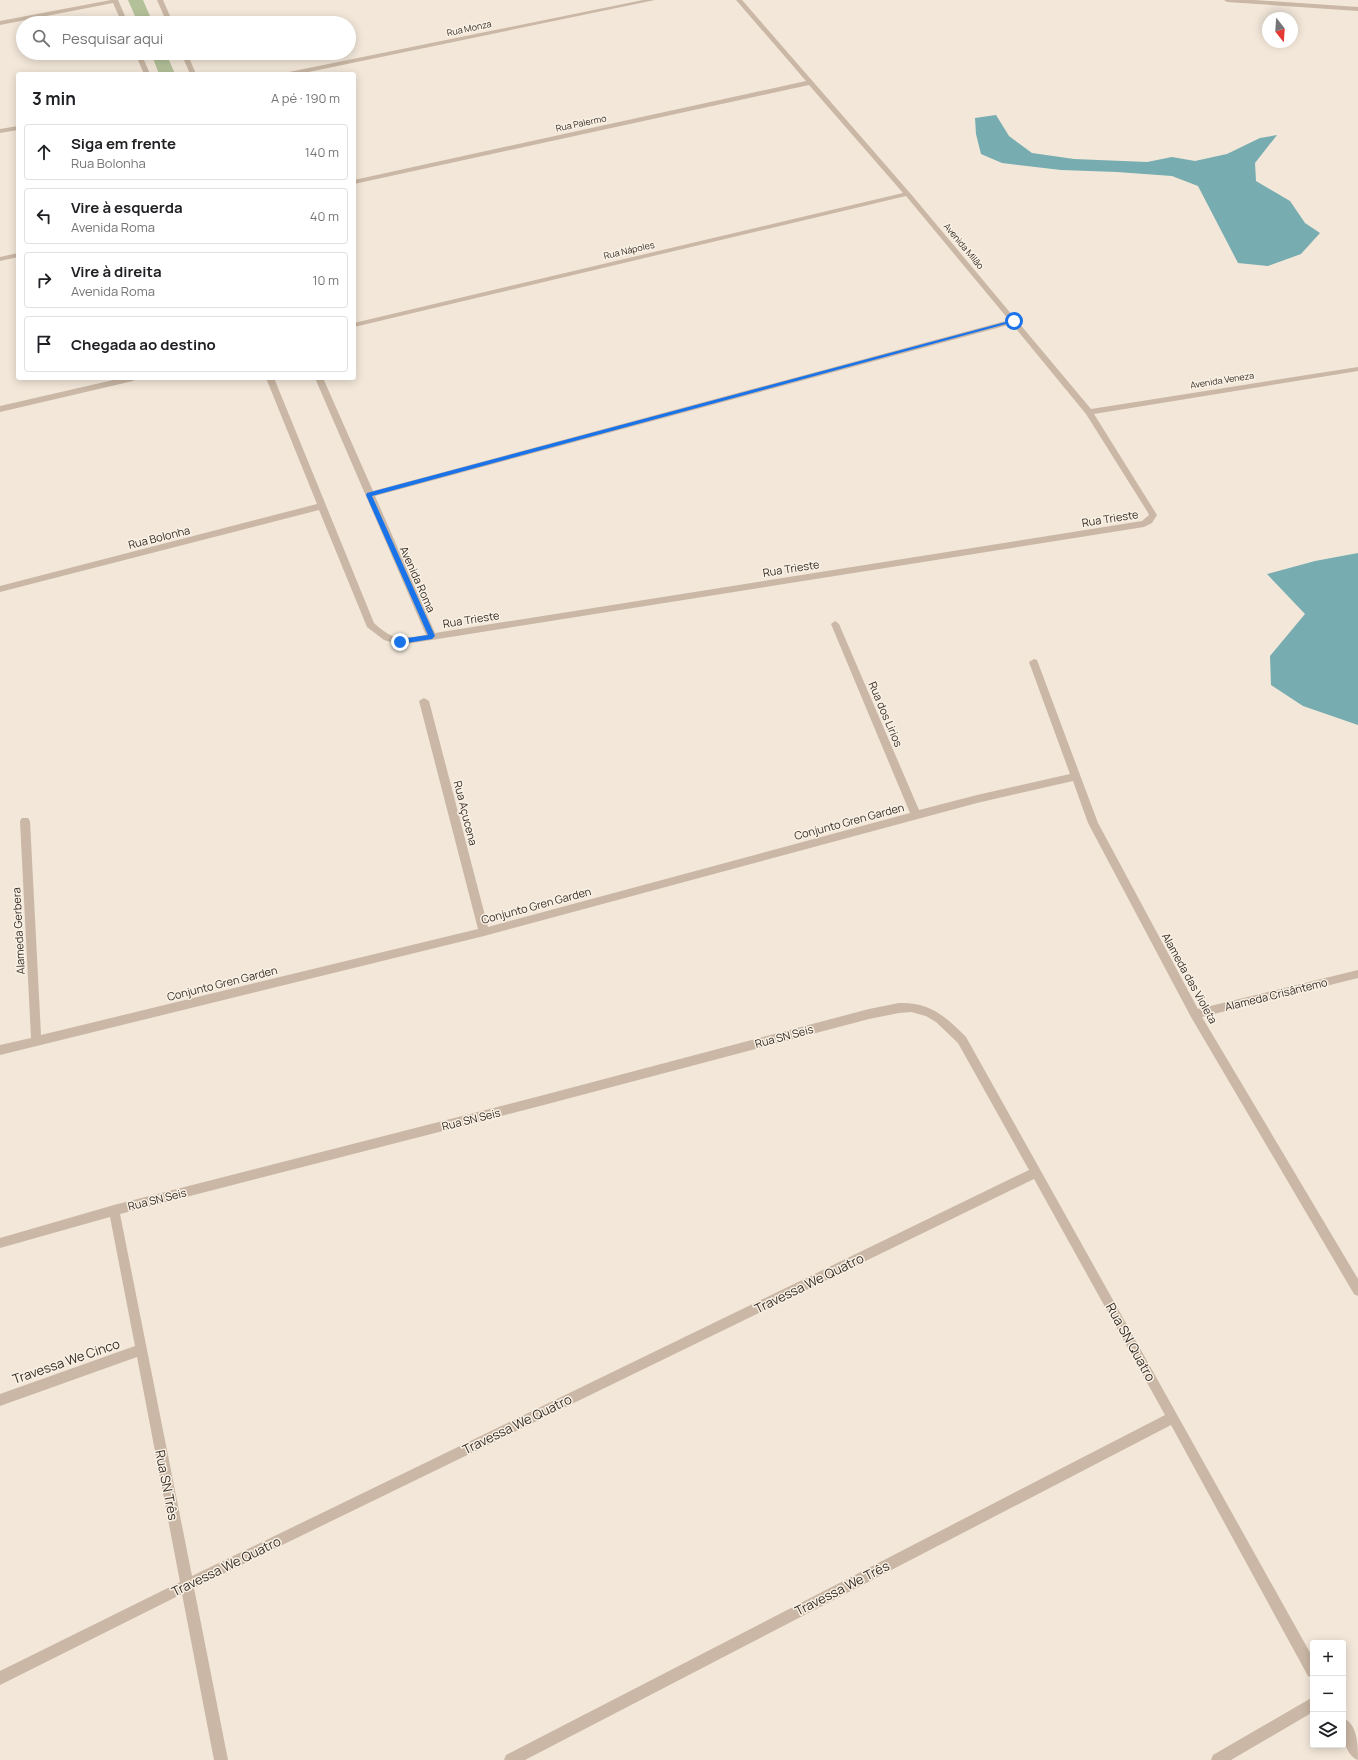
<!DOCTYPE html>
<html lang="pt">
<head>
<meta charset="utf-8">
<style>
	:root { --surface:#fff; --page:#f6f6f6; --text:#202124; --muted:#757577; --line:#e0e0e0 }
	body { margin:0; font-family:Manrope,sans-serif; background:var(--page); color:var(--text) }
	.controls { position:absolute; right:12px; bottom:12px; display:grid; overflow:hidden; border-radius:4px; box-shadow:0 2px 10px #0003 }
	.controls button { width:36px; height:36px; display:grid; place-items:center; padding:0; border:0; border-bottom:1px solid var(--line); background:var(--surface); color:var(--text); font:20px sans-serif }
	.compass { position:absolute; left:1262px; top:12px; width:36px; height:36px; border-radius:50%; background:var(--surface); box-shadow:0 2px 10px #0003; rotate:163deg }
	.stop { position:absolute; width:12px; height:12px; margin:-9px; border:3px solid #1a73e8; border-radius:50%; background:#fff }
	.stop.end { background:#1a73e8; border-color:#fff; box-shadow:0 1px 4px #0008 }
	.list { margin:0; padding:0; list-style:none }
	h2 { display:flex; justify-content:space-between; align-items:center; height:52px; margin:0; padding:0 16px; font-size:17px }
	h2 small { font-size:13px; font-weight:400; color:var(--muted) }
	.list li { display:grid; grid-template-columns:26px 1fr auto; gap:12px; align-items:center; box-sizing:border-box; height:56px; margin:0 8px 8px; padding:0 8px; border:1px solid var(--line); border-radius:4px }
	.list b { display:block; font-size:15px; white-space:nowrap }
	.list p { margin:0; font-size:13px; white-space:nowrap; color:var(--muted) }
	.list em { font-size:13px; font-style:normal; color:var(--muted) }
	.icon { flex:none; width:22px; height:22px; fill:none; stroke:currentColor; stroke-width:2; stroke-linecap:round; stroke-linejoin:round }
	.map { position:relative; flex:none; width:1358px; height:1760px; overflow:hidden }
	.search { position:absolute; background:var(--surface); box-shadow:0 2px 10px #0003; left:16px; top:16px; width:340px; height:44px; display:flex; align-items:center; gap:10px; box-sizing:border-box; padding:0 14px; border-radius:22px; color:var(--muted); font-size:15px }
	.panel { position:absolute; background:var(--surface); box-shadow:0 2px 10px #0003; left:16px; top:72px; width:340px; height:308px; border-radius:4px }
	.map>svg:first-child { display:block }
	.green { fill:#b3c199 }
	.water { fill:#77acb0 }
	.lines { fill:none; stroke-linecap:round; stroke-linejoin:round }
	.minor { fill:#cab7a5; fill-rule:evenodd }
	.route { fill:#1a73e8 }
	.labels { text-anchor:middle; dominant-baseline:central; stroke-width:3; stroke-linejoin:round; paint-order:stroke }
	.far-street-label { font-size:9px; fill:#362c26; stroke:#faf1e5 }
	.street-label { font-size:11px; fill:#362c26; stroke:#faf1e5 }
	.near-street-label { font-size:13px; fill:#362c26; stroke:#faf1e5 }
</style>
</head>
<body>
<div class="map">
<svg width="1358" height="1760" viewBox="0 0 1358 1760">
	<rect width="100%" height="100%" fill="#f2e7d9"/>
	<path class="green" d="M128 0H143L153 23H138Z
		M151 53H166L175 74H159Z"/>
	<path class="water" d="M996 115 1009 136 1032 153 1074 159 1147 162 1172 157 1195 161 1227 154 1260 138 1277 135 1255 163 1256 181 1290 201 1305 223 1320 233 1301 254 1268 266 1238 263 1198 186 1172 176 1117 172 1061 170 1002 163 981 154 976 134 975 118Z
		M1358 553V725L1303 706 1271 685 1270 656 1305 614 1267 574 1315 561Z"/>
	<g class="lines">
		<path class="minor" d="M111 0H118L128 23H122L113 3 0 25V21Z
			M157 0H163L173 23H167Z
			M643 0H655L299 74H286L289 72Z
			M736 0H742L910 193 1091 409 1358 367V371L1094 414 1157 515 1152 523 1144 527 400 645 384 640 367 627 319 510 0 592V586L317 504 266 378H274L374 623C395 642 400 639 426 635L315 378H323L373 491 1009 320 906 196 354 327V323L903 193 809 85 354 184V180L806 81ZM1012 324 1086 414 1147 511 1149 515 1142 521 435 633 375 496Z
			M1224 0H1254L1358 7V11L1227 2Z
			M135 53H141L150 74H144Z
			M181 53H187L196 74H190Z
			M18 126V130L0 133V129Z
			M18 253V257L0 261V257Z
			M122 378H137L133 381 0 412V406Z
			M835 621 839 624 919 810 977 795 1070 774 1029 662 1034 659 1037 660 1098 823 1198 1009 1358 970V978L1202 1017 1358 1279V1296L1354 1294 1191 1017 1088 823 1073 781 977 803 484 936 0 1055V1045L31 1038 20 821 22 818H28L30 821 41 1035 478 929 419 701 424 698 429 701 488 927 910 813 831 624Z
			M899 1003C930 1002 945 1016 966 1037L1313 1658V1678L1308 1676 1171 1425 525 1760H504L506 1755 1165 1415 1034 1179 194 1588 228 1760H214L182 1594 0 1685V1671L180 1582 137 1357 0 1406V1394L135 1346 110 1217 0 1248V1238L114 1205 540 1096 869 1009ZM911 1012 926 1016 936 1022 958 1043 1029 1170 192 1576 120 1214 540 1106 869 1019 899 1013Z
			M1313 1697V1712L1231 1760H1211L1213 1755Z
			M1343 1718C1358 1724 1358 1746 1358 1760 1343 1754 1343 1732 1343 1718Z"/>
	</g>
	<path class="route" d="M1013 320 1017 321 372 496 435 636 432 639 400 644 397 642 400 639 428 635 366 495 367 493Z"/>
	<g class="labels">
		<g class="far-street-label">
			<text transform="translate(469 28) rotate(-12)">Rua Monza</text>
			<text transform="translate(581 123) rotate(-12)">Rua Palermo</text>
			<text transform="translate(964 246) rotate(50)">Avenida Milão</text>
			<text transform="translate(629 250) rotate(-13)">Rua Nápoles</text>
			<text transform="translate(1222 380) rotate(-9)">Avenida Veneza</text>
		</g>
		<g class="street-label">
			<text transform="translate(1110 518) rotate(-9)">Rua Trieste</text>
			<text transform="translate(159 537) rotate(-14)">Rua Bolonha</text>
			<text transform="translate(791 568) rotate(-9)">Rua Trieste</text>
			<text transform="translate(418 579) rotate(66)">Avenida Roma</text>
			<text transform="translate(471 619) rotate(-9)">Rua Trieste</text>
			<text transform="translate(886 714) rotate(67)">Rua dos Lirios</text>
			<text transform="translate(466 813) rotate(76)">Rua Açucena</text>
			<text transform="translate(849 821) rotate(-15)">Conjunto Gren Garden</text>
			<text transform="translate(536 905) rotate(-15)">Conjunto Gren Garden</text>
			<text transform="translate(18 931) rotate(-93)">Alameda Gerbera</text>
			<text transform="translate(1190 978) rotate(61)">Alameda das Violeta</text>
			<text transform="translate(222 983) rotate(-14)">Conjunto Gren Garden</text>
			<text transform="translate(1276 994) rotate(-14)">Alameda Crisântemo</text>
			<text transform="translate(784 1036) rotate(-15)">Rua SN Seis</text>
			<text transform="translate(471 1119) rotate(-14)">Rua SN Seis</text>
			<text transform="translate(157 1199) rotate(-14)">Rua SN Seis</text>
		</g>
		<g class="near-street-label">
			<text transform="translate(809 1283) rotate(-26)">Travessa We Quatro</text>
			<text transform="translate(1131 1342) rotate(61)">Rua SN Quatro</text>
			<text transform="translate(66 1361) rotate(-19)">Travessa We Cinco</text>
			<text transform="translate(517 1424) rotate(-26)">Travessa We Quatro</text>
			<text transform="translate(167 1485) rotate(79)">Rua SN Três</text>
			<text transform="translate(226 1566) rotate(-26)">Travessa We Quatro</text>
			<text transform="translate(842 1588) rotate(-27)">Travessa We Três</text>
		</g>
	</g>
</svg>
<div class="controls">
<button>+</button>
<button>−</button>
<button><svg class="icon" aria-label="layers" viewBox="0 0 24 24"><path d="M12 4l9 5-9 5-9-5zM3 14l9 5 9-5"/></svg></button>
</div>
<svg class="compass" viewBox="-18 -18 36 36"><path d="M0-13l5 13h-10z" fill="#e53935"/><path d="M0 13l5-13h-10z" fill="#757577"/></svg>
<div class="stop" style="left:1014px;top:321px"></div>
<div class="stop end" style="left:400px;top:642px"></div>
<div class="search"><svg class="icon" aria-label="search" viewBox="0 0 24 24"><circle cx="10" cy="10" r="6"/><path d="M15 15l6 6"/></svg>Pesquisar aqui</div>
<section class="panel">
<h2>3 min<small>A pé · 190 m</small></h2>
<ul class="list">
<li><svg class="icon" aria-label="ahead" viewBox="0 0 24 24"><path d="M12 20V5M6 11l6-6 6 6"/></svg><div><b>Siga em frente</b><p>Rua Bolonha</p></div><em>140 m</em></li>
<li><svg class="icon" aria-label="left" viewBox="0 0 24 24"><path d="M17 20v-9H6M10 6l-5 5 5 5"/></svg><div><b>Vire à esquerda</b><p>Avenida Roma</p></div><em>40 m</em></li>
<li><svg class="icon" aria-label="right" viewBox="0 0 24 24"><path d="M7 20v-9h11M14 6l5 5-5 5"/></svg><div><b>Vire à direita</b><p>Avenida Roma</p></div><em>10 m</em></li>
<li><svg class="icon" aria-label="arrive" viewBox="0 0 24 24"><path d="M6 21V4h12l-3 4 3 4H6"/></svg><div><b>Chegada ao destino</b></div></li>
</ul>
</section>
</div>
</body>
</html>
